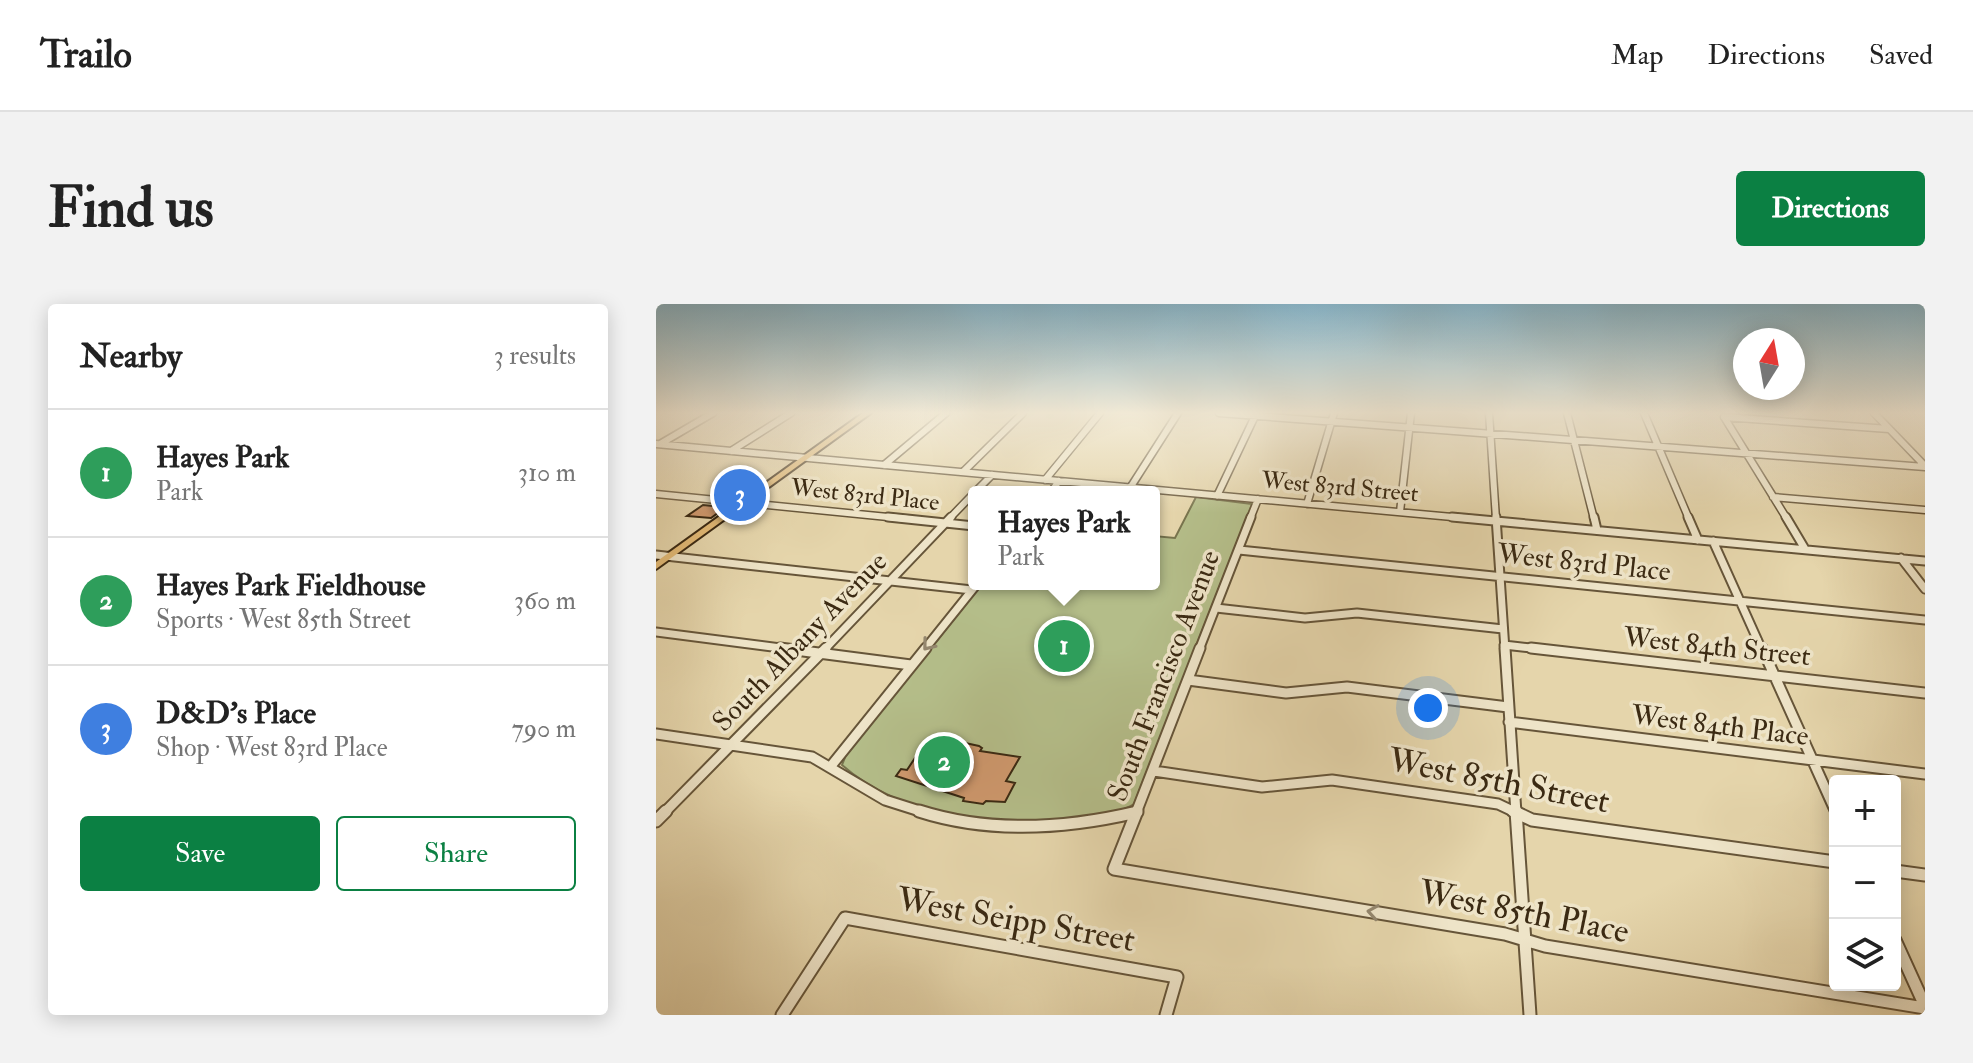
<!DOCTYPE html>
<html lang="en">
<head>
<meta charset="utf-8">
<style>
	:root { --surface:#fff; --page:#f2f2f2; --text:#222; --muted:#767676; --line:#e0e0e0; --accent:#0b8043 }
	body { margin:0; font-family:"IM FELL Double Pica",serif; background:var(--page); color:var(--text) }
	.controls { position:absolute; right:24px; bottom:24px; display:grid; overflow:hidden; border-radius:8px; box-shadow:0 4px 20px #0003 }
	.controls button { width:72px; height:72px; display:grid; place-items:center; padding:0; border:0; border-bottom:2px solid var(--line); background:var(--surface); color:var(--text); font:40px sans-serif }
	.compass { position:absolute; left:1077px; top:24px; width:72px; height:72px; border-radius:50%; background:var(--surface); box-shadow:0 4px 20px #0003; rotate:11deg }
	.you { position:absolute; left:772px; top:404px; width:28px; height:28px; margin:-20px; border:6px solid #fff; border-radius:50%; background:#1a73e8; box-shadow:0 0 0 12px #1a73e833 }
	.badge { display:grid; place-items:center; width:52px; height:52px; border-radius:50%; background:var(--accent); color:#fff; font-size:26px; font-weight:700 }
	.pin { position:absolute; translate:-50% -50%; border:4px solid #fff; box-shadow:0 2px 8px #0006 }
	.popup { position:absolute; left:312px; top:182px; width:192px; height:104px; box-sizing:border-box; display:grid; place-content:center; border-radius:8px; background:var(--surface); filter:drop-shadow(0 2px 6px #0005); font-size:26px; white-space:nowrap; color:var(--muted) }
	.popup b { font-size:30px; color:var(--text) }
	.popup::after { content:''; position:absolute; left:50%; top:100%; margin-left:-16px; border:16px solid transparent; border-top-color:var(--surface) }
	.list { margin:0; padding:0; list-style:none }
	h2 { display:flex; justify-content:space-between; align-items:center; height:104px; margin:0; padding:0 32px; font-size:34px }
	h2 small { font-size:26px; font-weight:400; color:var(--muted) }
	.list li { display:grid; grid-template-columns:52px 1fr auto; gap:24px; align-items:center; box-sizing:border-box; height:128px; padding:0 32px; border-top:2px solid var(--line) }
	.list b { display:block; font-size:30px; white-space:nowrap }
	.list p { margin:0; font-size:26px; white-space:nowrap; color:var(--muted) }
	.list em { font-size:26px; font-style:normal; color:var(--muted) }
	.actions { display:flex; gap:16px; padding:24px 32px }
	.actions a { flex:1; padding:18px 0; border:2px solid var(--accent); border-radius:8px; text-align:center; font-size:28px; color:var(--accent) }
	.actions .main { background:var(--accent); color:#fff }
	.icon { flex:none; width:44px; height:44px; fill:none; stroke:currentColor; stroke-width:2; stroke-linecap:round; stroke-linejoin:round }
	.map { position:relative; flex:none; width:1269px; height:711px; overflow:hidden; border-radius:8px }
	header { display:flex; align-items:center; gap:48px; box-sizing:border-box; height:112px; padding:0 40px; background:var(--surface); border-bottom:2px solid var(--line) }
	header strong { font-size:38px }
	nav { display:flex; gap:44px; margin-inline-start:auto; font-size:28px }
	.intro { display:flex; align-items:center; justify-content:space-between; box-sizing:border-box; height:192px; padding:0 48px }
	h1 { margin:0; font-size:56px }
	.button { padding:20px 36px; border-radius:8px; background:var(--accent); color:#fff; font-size:28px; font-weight:700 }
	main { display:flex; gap:48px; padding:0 48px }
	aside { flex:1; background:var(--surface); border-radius:8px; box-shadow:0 4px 20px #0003 }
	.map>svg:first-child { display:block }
	.green { fill:#b4bd89; stroke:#78744e; stroke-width:2 }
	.building { fill:#ce986d; stroke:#3b2a13; stroke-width:2 }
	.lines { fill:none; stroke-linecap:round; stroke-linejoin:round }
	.minor-far3-casing { stroke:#665539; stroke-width:9 }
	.minor-far2-casing { stroke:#665539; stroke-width:11 }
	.minor-far1-casing { stroke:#665539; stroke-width:13 }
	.minor-casing { stroke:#665539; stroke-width:15 }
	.major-casing { stroke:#3b2a13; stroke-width:4 }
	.minor-far3 { stroke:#eee4c8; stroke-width:6 }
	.minor-far2 { stroke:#eee4c8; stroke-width:7 }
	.minor-far1 { stroke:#eee4c8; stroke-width:9 }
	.minor { stroke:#eee4c8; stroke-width:11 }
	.major { fill:#e2ba76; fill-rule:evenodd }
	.oneway { stroke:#94876e }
	.labels { text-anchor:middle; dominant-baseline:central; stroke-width:7; stroke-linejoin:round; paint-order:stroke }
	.far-street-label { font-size:24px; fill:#3b2a13; stroke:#eee4c8 }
	.street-label { font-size:28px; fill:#3b2a13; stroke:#eee4c8 }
	.near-street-label { font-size:34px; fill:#3b2a13; stroke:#eee4c8 }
</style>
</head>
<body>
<header>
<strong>Trailo</strong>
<nav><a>Map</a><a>Directions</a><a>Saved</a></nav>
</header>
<div class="intro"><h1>Find us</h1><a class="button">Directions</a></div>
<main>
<aside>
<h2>Nearby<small>3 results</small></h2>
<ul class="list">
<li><span class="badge" style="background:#2e9e5b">1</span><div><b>Hayes Park</b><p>Park</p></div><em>310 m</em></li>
<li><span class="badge" style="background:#2e9e5b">2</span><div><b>Hayes Park Fieldhouse</b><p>Sports · West 85th Street</p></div><em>360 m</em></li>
<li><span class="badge" style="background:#3f7fe0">3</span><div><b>D&amp;D’s Place</b><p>Shop · West 83rd Place</p></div><em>790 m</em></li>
</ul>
<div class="actions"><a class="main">Save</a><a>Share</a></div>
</aside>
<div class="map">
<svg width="1269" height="711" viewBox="0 0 1269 711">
	<rect width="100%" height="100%" fill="#e5d5ab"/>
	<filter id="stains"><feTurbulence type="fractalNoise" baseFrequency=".0025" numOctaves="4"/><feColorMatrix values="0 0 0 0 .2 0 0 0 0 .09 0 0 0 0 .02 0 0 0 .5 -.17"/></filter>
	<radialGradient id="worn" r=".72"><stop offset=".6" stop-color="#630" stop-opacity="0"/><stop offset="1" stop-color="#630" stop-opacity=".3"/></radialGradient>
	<path class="green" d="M540 193 596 200 478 500C464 509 445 510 430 513 352 525 248 516 186 461L190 451 326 280H498V232L519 234Z"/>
	<path class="building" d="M47 201 67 203H70L55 214 31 212Z
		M286 434 323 442 326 444 324 447 364 453 350 477 359 479 349 498 330 497 327 500 307 497 308 494 240 472 245 465 251 466 269 439 284 438Z"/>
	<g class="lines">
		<defs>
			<path id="minor-far3" d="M563 109 1269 163
				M833 109 840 215
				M911 109 938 215
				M988 109 1033 215
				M1218 109 1269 162
				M1068 113 1233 125
				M1068 113 1131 215
				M0 140 818 215
				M4 140 57 109
				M75 147 135 109
				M228 161 290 109
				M307 168 367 109
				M389 176 444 109
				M474 184 522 109
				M319 188 336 171
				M395 188 403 177
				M0 190 252 215
				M561 192 600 110
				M1117 193 1269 206
				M651 200 678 109
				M744 208 755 109
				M293 215 318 189
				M594 215 602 195"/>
			<path id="minor-far2" d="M232 213 318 222
				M796 213 1269 257
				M840 213 849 346
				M938 213 941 226
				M1032 213 1042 236
				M1130 213 1149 245
				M1057 237 1106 346
				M583 246 1269 316
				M0 251 316 286
				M1245 254 1269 285
				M560 304 649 314 701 309 847 325
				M0 328 140 346
				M848 341 893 346
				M168 346 295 213
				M268 346 321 280
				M543 346 595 213"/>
			<path id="minor-far1" d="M124 344 255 361
				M849 344 860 509
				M875 344 1269 389
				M1106 344 1179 506
				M532 376 630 389 691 383 852 403
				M853 418 1269 470
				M0 430 156 453 229 496 270 509
				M175 462 270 344
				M498 467 606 483 676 476 842 500 861 509
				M8 509 170 344
				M477 509 481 508
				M480 509 544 344"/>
			<path id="minor" d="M263 507C335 530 409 525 481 508
				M481 507 458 565 849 630 889 642 1269 704
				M857 507 876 516 1179 558
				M860 507 874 711
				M0 517 10 507
				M1239 567 1269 571
				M1239 636 1269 702
				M126 711 189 614 521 673 510 711"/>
			<path id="major" d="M207 109H215L0 265V258Z"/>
		</defs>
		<use href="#minor-far3" class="minor-far3-casing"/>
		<use href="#minor-far2" class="minor-far2-casing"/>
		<use href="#minor-far1" class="minor-far1-casing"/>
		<use href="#minor" class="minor-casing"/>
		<use href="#major" class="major-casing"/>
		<use href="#minor-far3" class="minor-far3"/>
		<use href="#minor-far2" class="minor-far2"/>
		<use href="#minor-far1" class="minor-far1"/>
		<use href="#minor" class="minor"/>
		<use href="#major" class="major"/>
	</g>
	<defs><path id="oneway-chevron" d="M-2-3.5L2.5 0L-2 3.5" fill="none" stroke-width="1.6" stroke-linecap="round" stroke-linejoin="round" transform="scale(2)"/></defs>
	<g class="oneway">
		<use href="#oneway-chevron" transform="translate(272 341) rotate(129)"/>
		<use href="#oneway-chevron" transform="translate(717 608) rotate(-171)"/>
	</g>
	<linearGradient id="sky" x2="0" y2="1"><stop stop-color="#87b6cc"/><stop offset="0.52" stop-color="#f3ecd9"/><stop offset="1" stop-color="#f3ecd9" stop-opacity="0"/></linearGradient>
	<rect width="1269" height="209" fill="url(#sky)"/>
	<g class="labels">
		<g class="far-street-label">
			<text transform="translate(684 183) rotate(5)">West 83rd Street</text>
			<text transform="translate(209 191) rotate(6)">West 83rd Place</text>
		</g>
		<g class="street-label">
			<text transform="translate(928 259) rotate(6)">West 83rd Place</text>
			<text transform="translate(144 338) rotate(-46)">South Albany Avenue</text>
			<text transform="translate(1061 343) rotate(6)">West 84th Street</text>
			<text transform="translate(508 372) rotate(-69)">South Francisco Avenue</text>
			<text transform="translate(1064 422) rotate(7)">West 84th Place</text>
		</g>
		<g class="near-street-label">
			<text transform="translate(843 477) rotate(11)">West 85th Street</text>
			<text transform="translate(868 608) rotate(11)">West 85th Place</text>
			<text transform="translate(360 616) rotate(10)">West Seipp Street</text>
		</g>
	</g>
	<rect width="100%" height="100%" filter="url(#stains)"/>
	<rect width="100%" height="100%" fill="url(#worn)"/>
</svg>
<div class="controls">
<button>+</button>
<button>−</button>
<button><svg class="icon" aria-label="layers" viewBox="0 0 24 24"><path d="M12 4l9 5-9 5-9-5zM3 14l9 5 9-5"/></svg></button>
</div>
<svg class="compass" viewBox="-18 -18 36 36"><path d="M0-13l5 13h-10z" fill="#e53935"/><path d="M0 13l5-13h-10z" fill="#767676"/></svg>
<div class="you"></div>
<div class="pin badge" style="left:408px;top:342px;background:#2e9e5b">1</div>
<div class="popup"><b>Hayes Park</b>Park</div>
<div class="pin badge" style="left:288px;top:458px;background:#2e9e5b">2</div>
<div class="pin badge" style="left:84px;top:191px;background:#3f7fe0">3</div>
</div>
</main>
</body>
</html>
